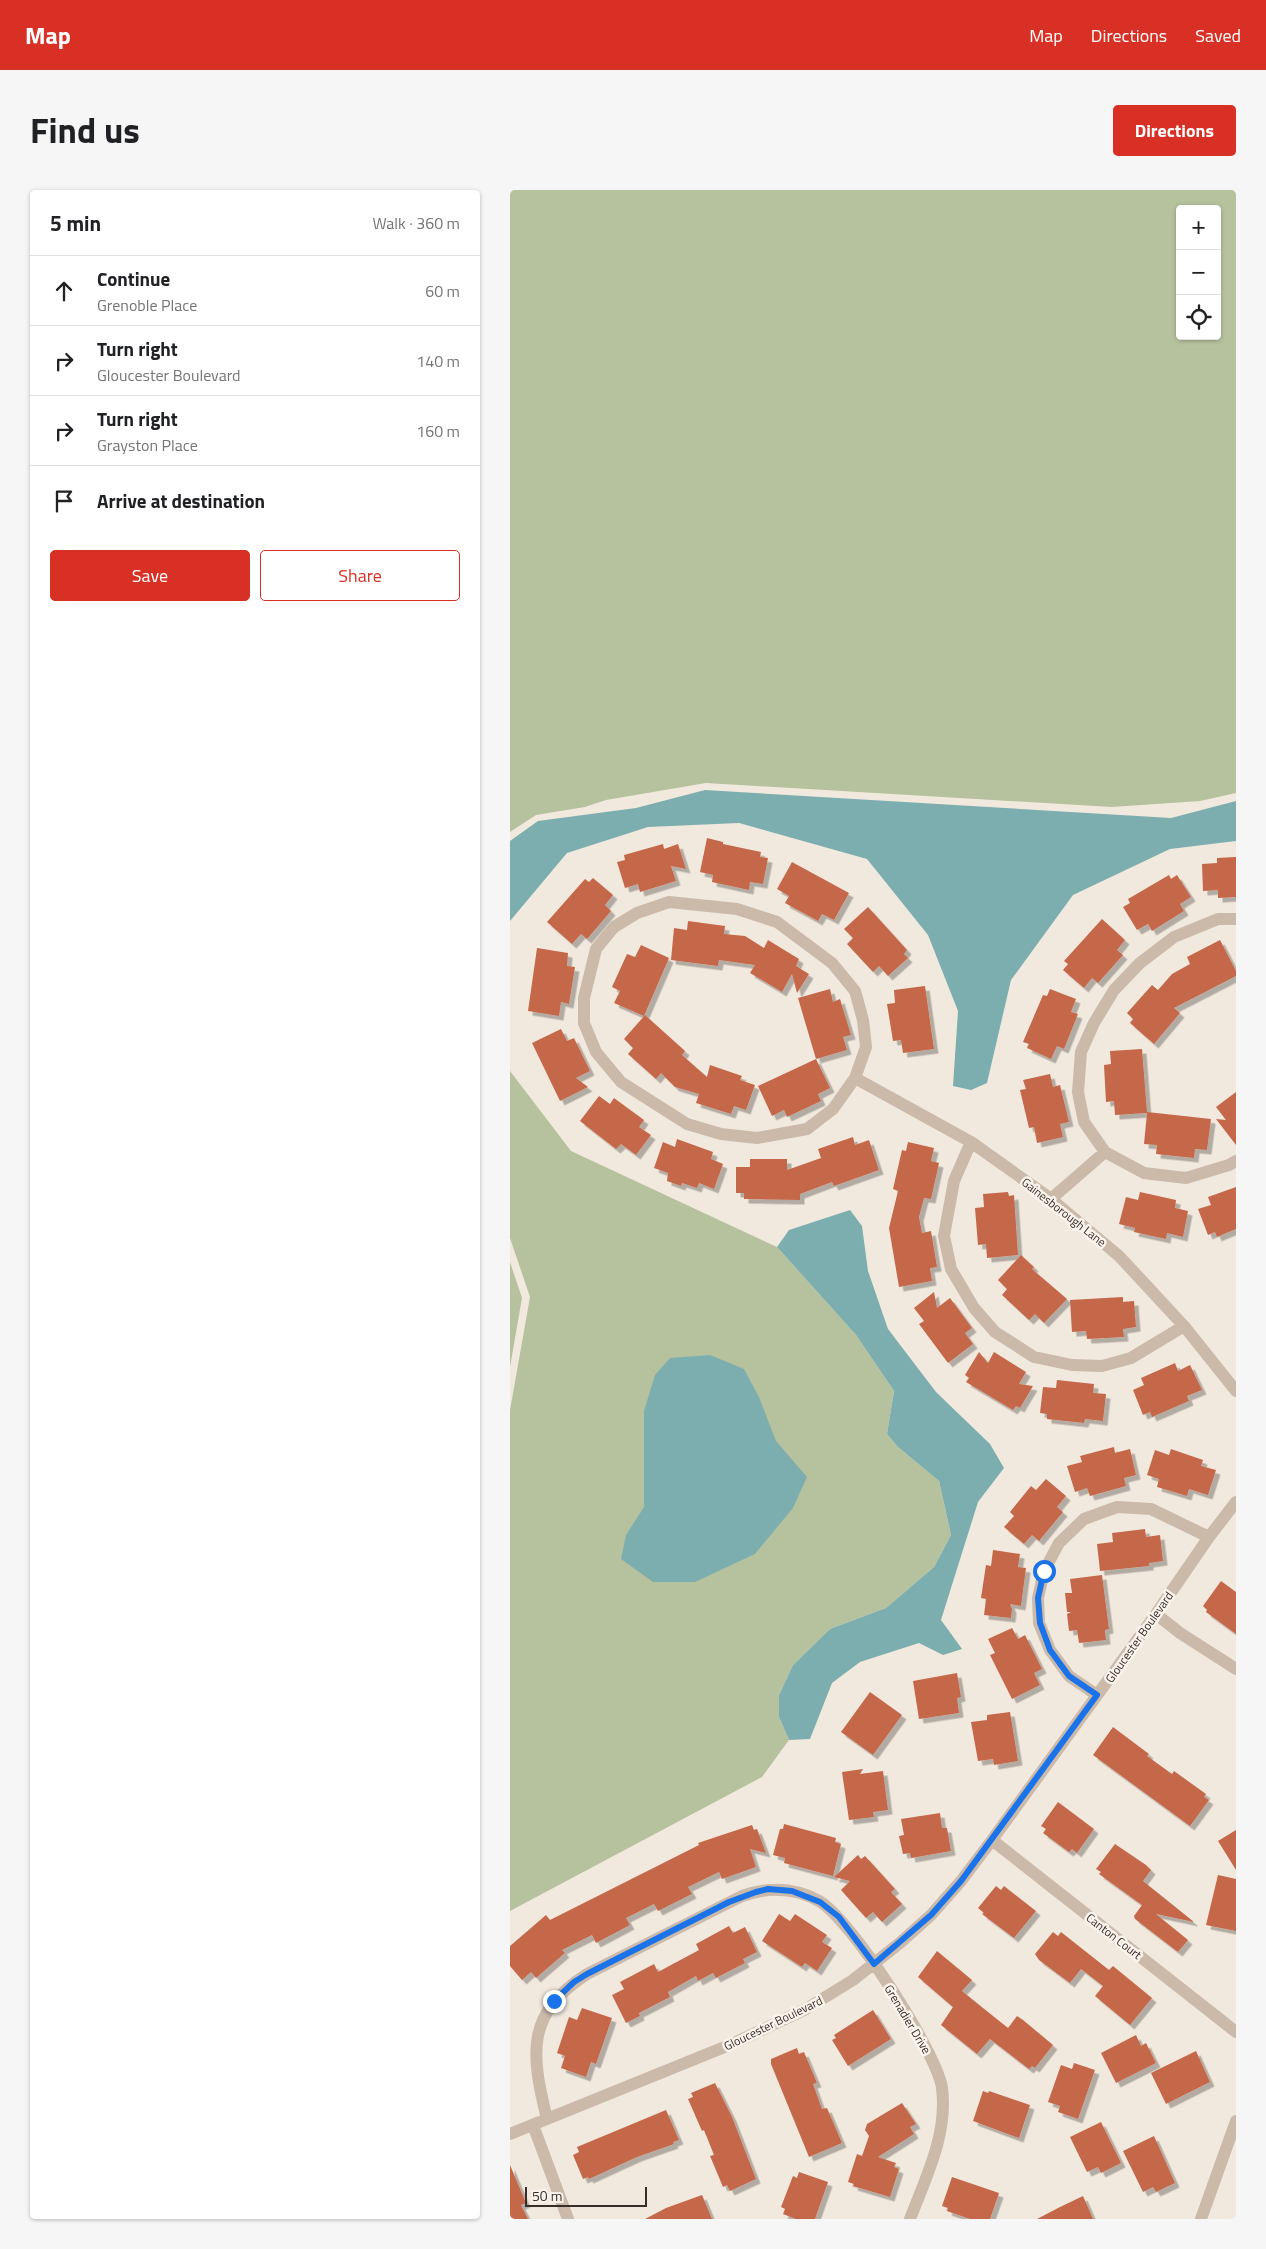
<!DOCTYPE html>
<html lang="en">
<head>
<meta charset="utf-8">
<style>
	:root { --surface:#fff; --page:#f6f6f6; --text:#202124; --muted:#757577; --line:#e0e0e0; --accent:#d93025 }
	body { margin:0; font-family:"Titillium Web",sans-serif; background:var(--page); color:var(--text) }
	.controls { position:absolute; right:15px; top:15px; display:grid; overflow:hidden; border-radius:5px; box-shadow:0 1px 4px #0004 }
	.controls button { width:45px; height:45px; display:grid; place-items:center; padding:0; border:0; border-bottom:1px solid var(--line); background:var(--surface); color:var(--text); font:25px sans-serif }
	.scale { position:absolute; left:15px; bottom:12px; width:122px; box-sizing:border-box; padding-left:5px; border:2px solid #382e29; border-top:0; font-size:14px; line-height:18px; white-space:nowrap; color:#382e29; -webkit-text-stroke:4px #faf3eb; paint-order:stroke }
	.stop { position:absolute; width:15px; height:15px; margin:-11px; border:4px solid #1a73e8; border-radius:50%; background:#fff }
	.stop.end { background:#1a73e8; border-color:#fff; box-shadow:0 1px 5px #0008 }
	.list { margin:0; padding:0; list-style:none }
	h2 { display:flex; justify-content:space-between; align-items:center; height:65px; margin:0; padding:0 20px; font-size:21px }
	h2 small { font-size:16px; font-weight:400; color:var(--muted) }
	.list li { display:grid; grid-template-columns:32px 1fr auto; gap:15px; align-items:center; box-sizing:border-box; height:70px; padding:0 20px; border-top:1px solid var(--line) }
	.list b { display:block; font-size:19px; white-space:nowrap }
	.list p { margin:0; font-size:16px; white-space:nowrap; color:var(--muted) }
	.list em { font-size:16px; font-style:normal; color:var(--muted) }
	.actions { display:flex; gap:10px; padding:15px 20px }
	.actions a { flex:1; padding:11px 0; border:1px solid var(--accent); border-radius:5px; text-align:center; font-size:18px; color:var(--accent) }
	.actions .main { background:var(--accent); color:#fff }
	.icon { flex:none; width:28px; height:28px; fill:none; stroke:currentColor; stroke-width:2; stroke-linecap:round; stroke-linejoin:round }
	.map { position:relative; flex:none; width:726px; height:2029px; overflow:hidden; border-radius:5px }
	header { display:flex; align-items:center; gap:30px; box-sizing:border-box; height:70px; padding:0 25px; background:var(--accent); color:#fff }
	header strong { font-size:24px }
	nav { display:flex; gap:28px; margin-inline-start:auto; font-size:18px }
	.intro { display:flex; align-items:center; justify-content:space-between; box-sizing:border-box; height:120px; padding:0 30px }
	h1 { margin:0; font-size:35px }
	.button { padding:12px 22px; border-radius:5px; background:var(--accent); color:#fff; font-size:18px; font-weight:700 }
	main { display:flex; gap:30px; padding:0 30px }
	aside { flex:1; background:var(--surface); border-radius:5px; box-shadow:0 1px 4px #0004 }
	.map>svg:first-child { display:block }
	.green { fill:#b6c29e; fill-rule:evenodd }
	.water { fill:#7daeaf }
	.building { fill:#c5674a; filter:url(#shadow) }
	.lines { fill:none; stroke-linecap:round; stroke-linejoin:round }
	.minor { stroke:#cbb9aa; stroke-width:12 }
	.route { stroke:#1a73e8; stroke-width:6 }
	.labels { text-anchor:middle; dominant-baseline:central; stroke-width:5; stroke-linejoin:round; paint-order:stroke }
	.street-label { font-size:12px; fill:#382e29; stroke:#faf3eb }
</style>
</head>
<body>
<header>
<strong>Map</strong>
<nav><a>Map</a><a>Directions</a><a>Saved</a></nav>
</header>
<div class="intro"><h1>Find us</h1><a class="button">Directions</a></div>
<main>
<aside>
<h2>5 min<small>Walk · 360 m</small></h2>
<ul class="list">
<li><svg class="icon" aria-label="ahead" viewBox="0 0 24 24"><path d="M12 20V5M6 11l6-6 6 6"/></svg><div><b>Continue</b><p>Grenoble Place</p></div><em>60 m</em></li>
<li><svg class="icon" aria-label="right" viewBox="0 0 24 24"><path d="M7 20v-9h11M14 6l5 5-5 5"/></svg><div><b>Turn right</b><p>Gloucester Boulevard</p></div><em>140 m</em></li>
<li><svg class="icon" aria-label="right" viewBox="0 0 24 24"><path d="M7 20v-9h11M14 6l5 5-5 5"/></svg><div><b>Turn right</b><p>Grayston Place</p></div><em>160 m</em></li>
<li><svg class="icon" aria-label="arrive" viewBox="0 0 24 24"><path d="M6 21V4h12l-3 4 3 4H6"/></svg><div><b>Arrive at destination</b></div></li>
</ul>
<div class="actions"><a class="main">Save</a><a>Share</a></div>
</aside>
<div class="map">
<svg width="726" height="2029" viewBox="0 0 726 2029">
	<defs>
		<filter id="shadow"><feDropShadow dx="4.5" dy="4.5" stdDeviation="0" flood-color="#0004"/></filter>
	</defs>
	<rect width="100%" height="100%" fill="#f2e9de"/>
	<path class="green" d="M0 0H726V603L690 611 602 617 196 593 96 610 75 617 26 625 0 642ZM670 19H707V146H670Z
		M0 881 61 961 267 1057 346 1145 384 1201 377 1244 388 1257 429 1291 441 1345 424 1377 376 1418 320 1439 283 1475 269 1505V1527L279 1550 252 1587 0 1721V1220L20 1107 0 1048Z
		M0 1072 12 1108 0 1177Z"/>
	<path class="water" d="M195 600 661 628 726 611V651L660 659 563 705 501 790 477 893 461 900 443 896 448 821 418 745 357 669 229 633 138 637 57 663 0 731V651L28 631 126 618Z
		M340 1020 352 1036 358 1081 378 1139 426 1202 480 1254 494 1278 468 1312 431 1430 452 1459 433 1465 409 1453 350 1472 322 1493 300 1549 279 1550 269 1527V1505L283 1475 320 1439 376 1418 424 1377 441 1345 429 1291 388 1257 377 1244 384 1201 346 1145 267 1057 279 1040Z
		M200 1165 234 1179 249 1207 266 1251 297 1287 283 1318 245 1364 185 1392H143L111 1369 116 1345 134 1317V1221L145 1185 160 1168Z"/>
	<path class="building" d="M197 648 213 652V654L251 662 250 667 258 668 253 694 240 692 239 700 202 692 203 685 190 682Z
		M153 654 154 659 168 654 176 679 161 676 166 691 130 702 128 694 115 698 107 672 115 670 114 665Z
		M726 667V707L708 708V700L693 701 692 674 707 673V668Z
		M282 672 339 703 324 730 312 724 308 731 275 713 279 706 267 699Z
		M659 685 661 689 667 685 681 707 670 714 674 721 642 741 638 734 627 740 613 717 620 713 618 709Z
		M83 688 103 705 95 715 101 721 77 749 71 744 62 754 37 732 75 689 79 692Z
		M358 717 397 760 394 764 398 768 378 786 369 776 363 782 337 754 343 748 334 739Z
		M592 729 615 750 607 760 613 765 588 793 582 788 574 798 553 780 558 774 554 771Z
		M178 731 215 736 214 744 235 746 254 758 258 750 289 769 286 776 299 784 287 803 282 784 272 802 240 783 245 775 209 770 208 776 161 770 164 738 177 740Z
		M710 750 726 781V786L664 818 670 823 644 854 620 833 623 829 617 823 642 795 648 800 662 784 680 774 677 767Z
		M131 755 159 768 134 826 104 813 110 801 102 797 117 764 125 767Z
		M27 758 58 763 57 776 65 777 59 814 51 812 49 826 18 821Z
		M415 796 424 859 393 863 391 850 383 851 377 814 385 813 384 800Z
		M320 799 323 812 330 809 341 845 333 847 337 860 306 869 288 808Z
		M540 799 566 809 561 822 568 824 554 859 547 856 541 869 517 858 519 854 513 852 533 805 537 806Z
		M135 825 175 861 172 865 197 887 200 875 232 886 230 890 245 895 236 920 224 916 221 924 186 913 189 904 165 897 151 883 146 889 118 864 123 858 114 849Z
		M51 839 57 851 64 848 80 881 66 888 78 897 50 911 22 853Z
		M632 859 637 922 701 929 697 960 685 959 684 968 646 964 647 955 634 954 637 923 605 925 604 911 596 912 594 875 601 874 600 861Z
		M306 869 320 898 308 904 311 911 277 927 274 920 262 926 248 896Z
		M540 884 543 897 550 895 559 932 550 934 553 947 527 953 524 937 519 938 510 900 516 899 513 890Z
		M726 902V955L706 929 716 930 706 917Z
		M89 906 100 914 104 908 134 930 129 937 141 945 126 965 111 954 106 959 70 931Z
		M343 947 345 955 359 950 369 980 324 996 322 992 290 1004V1010L234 1009V1003H226V977H240V969H277V980L311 968 308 959Z
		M167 949 203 962 201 969 213 974 204 999 189 993 187 998 172 993 171 996 157 991 158 983 144 978 153 952 165 957Z
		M398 952 424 958 421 971 429 973 421 1009 414 1008 409 1027 412 1043 421 1041 427 1077 420 1078 422 1091 389 1097 379 1038 388 1001 383 999 392 960 396 961Z
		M726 997V1039L707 1047 705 1042 698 1045 688 1019 701 1015 698 1007Z
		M498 1002 499 1006 504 1005 508 1065 477 1068 476 1054 468 1055 465 1018 474 1017 473 1004Z
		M630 1002 666 1010 665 1018 678 1021 673 1047 657 1043 656 1049 624 1042 625 1038 609 1034 616 1007 628 1010Z
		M511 1065 524 1077 522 1079 557 1109 534 1133 525 1124 519 1130 492 1105 497 1099 488 1090Z
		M424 1102 427 1118 440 1108 462 1138 455 1143 463 1154 438 1173 409 1134 414 1131 404 1118Z
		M613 1107V1112L624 1111 626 1137 613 1139 614 1147 577 1149 576 1141 562 1142 560 1110Z
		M469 1162 478 1173 484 1162 516 1182 509 1194 523 1196 510 1218 506 1216 503 1220 456 1192 459 1188 455 1185Z
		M665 1173 668 1181 680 1175 692 1200 677 1206 679 1211 642 1227 640 1222 633 1225 623 1200 634 1195 631 1188Z
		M547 1190 584 1194 583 1203 596 1204 593 1231 575 1229 574 1233 537 1229V1224L530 1223 533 1197 546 1198Z
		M604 1257 605 1263 620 1259 626 1285 614 1288 616 1296 580 1306 577 1298 565 1302 557 1276 572 1272 570 1266Z
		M661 1259 693 1270 691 1276 706 1280 698 1305 679 1299 677 1306 664 1302 647 1297 649 1289 637 1285 645 1260 659 1265Z
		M536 1289 556 1306 547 1317 553 1322 529 1351 522 1345 514 1354 494 1337 504 1326 500 1322 521 1296 526 1300Z
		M635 1339 636 1347 650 1345 653 1371 639 1373V1376L590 1381 587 1354 603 1352 602 1343Z
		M483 1360 510 1364 508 1377 516 1378 511 1416 500 1414 502 1419 501 1428 474 1425 476 1409 471 1408 476 1375 481 1376Z
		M592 1385 599 1439 595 1440 596 1450 569 1453 567 1440 559 1441 557 1424 561 1422H557L555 1403H562L560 1389Z
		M711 1391 726 1402V1444L696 1422 697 1420 693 1416Z
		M502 1438 508 1449 515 1445 532 1479 524 1483 530 1495 502 1509 480 1465 485 1463 478 1449Z
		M447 1483 451 1507 447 1508 449 1523 409 1529 403 1491Z
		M360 1502 392 1525 363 1565 331 1542Z
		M500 1522 508 1571 484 1575 483 1569 468 1571 461 1532 477 1530V1525Z
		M603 1537 639 1564 637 1566 662 1584 664 1581 696 1604 694 1607 699 1610 680 1636 583 1565Z
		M353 1579 350 1584 373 1581 378 1620 363 1622 364 1627 339 1630 332 1582Z
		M548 1612 584 1639 567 1663 562 1659 559 1662 533 1643 536 1639 531 1636Z
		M430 1623 432 1638H437L441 1661 401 1668 400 1663 393 1664 389 1646 394 1645 391 1629Z
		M274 1634 326 1648 325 1652 331 1654 323 1686 274 1673 275 1668 263 1665 270 1639H273Z
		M242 1635 244 1640 247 1639 256 1663 240 1659 246 1677 212 1689 209 1682 178 1697 182 1704 148 1721 144 1714 116 1728 120 1735 86 1753 82 1745 52 1760 55 1763 26 1788 21 1782 12 1790 0 1776V1756L36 1725 40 1730 189 1655 188 1653Z
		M726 1640V1680L708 1651Z
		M605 1654 636 1675 641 1680 633 1691 684 1732 646 1724 678 1750 668 1762 625 1729 624 1726 632 1715 589 1684 591 1682 586 1679Z
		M348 1665 351 1669 355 1666 385 1699 381 1702 392 1714 372 1732 363 1722 356 1728 331 1700 340 1691 324 1687Z
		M708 1685 726 1689V1741L696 1735Z
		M486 1696 491 1700 494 1696 526 1721 504 1748 472 1724 474 1723 468 1718Z
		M269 1724 280 1731 285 1724 317 1745 312 1752 322 1758 307 1781 295 1773 292 1777 252 1751Z
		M219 1736 223 1743 235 1737 247 1762 233 1769 235 1773 206 1788 203 1783 188 1791 186 1786 158 1802 160 1807 129 1823 130 1826 116 1833 102 1805 114 1799 110 1792 144 1774 148 1782 189 1760 186 1754Z
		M543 1742 548 1746 551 1742 599 1780 603 1776 642 1808 620 1835 585 1806 593 1796 571 1779 560 1793 529 1770 525 1764Z
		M427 1761 462 1790 452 1801 473 1818 498 1838 507 1826 513 1830 543 1855 525 1878 522 1876 519 1879 480 1849 467 1864 431 1835 443 1817 408 1787Z
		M72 1818 102 1828 86 1874 81 1872 76 1887 51 1878 55 1866 47 1863 59 1827 67 1830Z
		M363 1820 381 1849 338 1876 322 1850 326 1848 324 1845Z
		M626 1845 631 1856 636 1853 646 1873 606 1893 591 1863Z
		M287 1858 289 1864 294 1862 307 1893 303 1894 312 1919 317 1918 332 1953 299 1967 261 1874V1869Z
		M686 1861 700 1892 656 1914 641 1883Z
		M564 1873 585 1880 568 1929 548 1922 550 1916 538 1912 551 1875 562 1879Z
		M205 1893 222 1927 246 1989 220 2001 217 1995 213 1997 200 1966 204 1965 194 1940 192 1941 178 1909 183 1907 181 1903Z
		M473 1901 478 1903 479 1901 520 1915 509 1948 463 1931Z
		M392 1913 406 1934 400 1937 404 1944 368 1967 386 1973 384 1977 389 1979 380 2007 343 1996 344 1994 338 1992 347 1964 352 1966 359 1946 355 1940 357 1934Z
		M156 1920 169 1950 163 1952 164 1954 127 1967 79 1989 78 1987 73 1989 63 1965 69 1962 67 1957Z
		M591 1932 611 1973 591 1983 588 1977 577 1982 560 1947Z
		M644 1946 665 1993 646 2002 643 1997 633 2002 613 1961Z
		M0 1975 16 2013 11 2015 18 2029H0Z
		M289 1982 318 1992 305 2029H286L273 2024 275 2019 271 2017 283 1986 287 1988Z
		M442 1987 489 2003 480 2029H460L437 2021 438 2018 432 2016Z
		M192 2005 202 2029H135L156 2018Z
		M573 2006 583 2029H527L550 2017Z"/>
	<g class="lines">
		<path class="minor" d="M159 712 227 719 267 732 322 773 345 801 353 830 356 857 345 888 323 919 297 939 247 948 211 944 177 934 111 892 86 862 74 833V808L86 759 104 737 127 723Z
			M726 729H708L664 747 630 773 604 800 584 833 571 862 568 902 574 932 595 962 634 983 676 988 719 975 726 971
			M345 888 461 952 541 1009 609 1066 674 1136 726 1201
			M461 952 444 991 434 1046 441 1079 464 1118 485 1142 524 1167 562 1175 592 1176 621 1168 674 1136
			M541 1009 595 962
			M646 1424 670 1443 726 1479
			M587 1505 559 1486 540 1460 529 1433 528 1408 534 1381 549 1353 574 1329 607 1317 641 1319 699 1347
			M482 1650 726 1842
			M37 1929C21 1864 15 1824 77 1784L232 1706C258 1697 284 1697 309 1711 340 1728 427 1862 432 1898 438 1944 416 1987 400 2029
			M23 1935 58 2029
			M0 1944 222 1854 296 1819 343 1790 391 1752 421 1725 451 1691 482 1650 646 1424 699 1347 726 1312
			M691 2029 726 1931"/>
	</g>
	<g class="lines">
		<path class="route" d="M44 1811 64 1792 77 1784 219 1712 246 1702 258 1699 282 1701 310 1712 329 1727 364 1774 421 1725 451 1691 587 1505 559 1486 540 1460 530 1433 528 1408 534 1381"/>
	</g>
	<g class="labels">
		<g class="street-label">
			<text transform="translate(554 1022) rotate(38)">Gainesborough Lane</text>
			<text transform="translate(629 1447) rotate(-55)">Gloucester Boulevard</text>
			<text transform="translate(604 1746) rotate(38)">Canton Court</text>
			<text transform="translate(398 1829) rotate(59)">Grenadier Drive</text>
			<text transform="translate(263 1833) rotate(-26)">Gloucester Boulevard</text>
		</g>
	</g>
</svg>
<div class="controls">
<button>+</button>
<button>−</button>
<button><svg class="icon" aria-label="locate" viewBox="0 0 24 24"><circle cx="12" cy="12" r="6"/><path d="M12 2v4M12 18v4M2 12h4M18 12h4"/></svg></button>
</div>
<div class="scale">50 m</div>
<div class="stop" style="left:534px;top:1381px"></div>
<div class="stop end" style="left:44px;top:1811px"></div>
</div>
</main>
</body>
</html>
